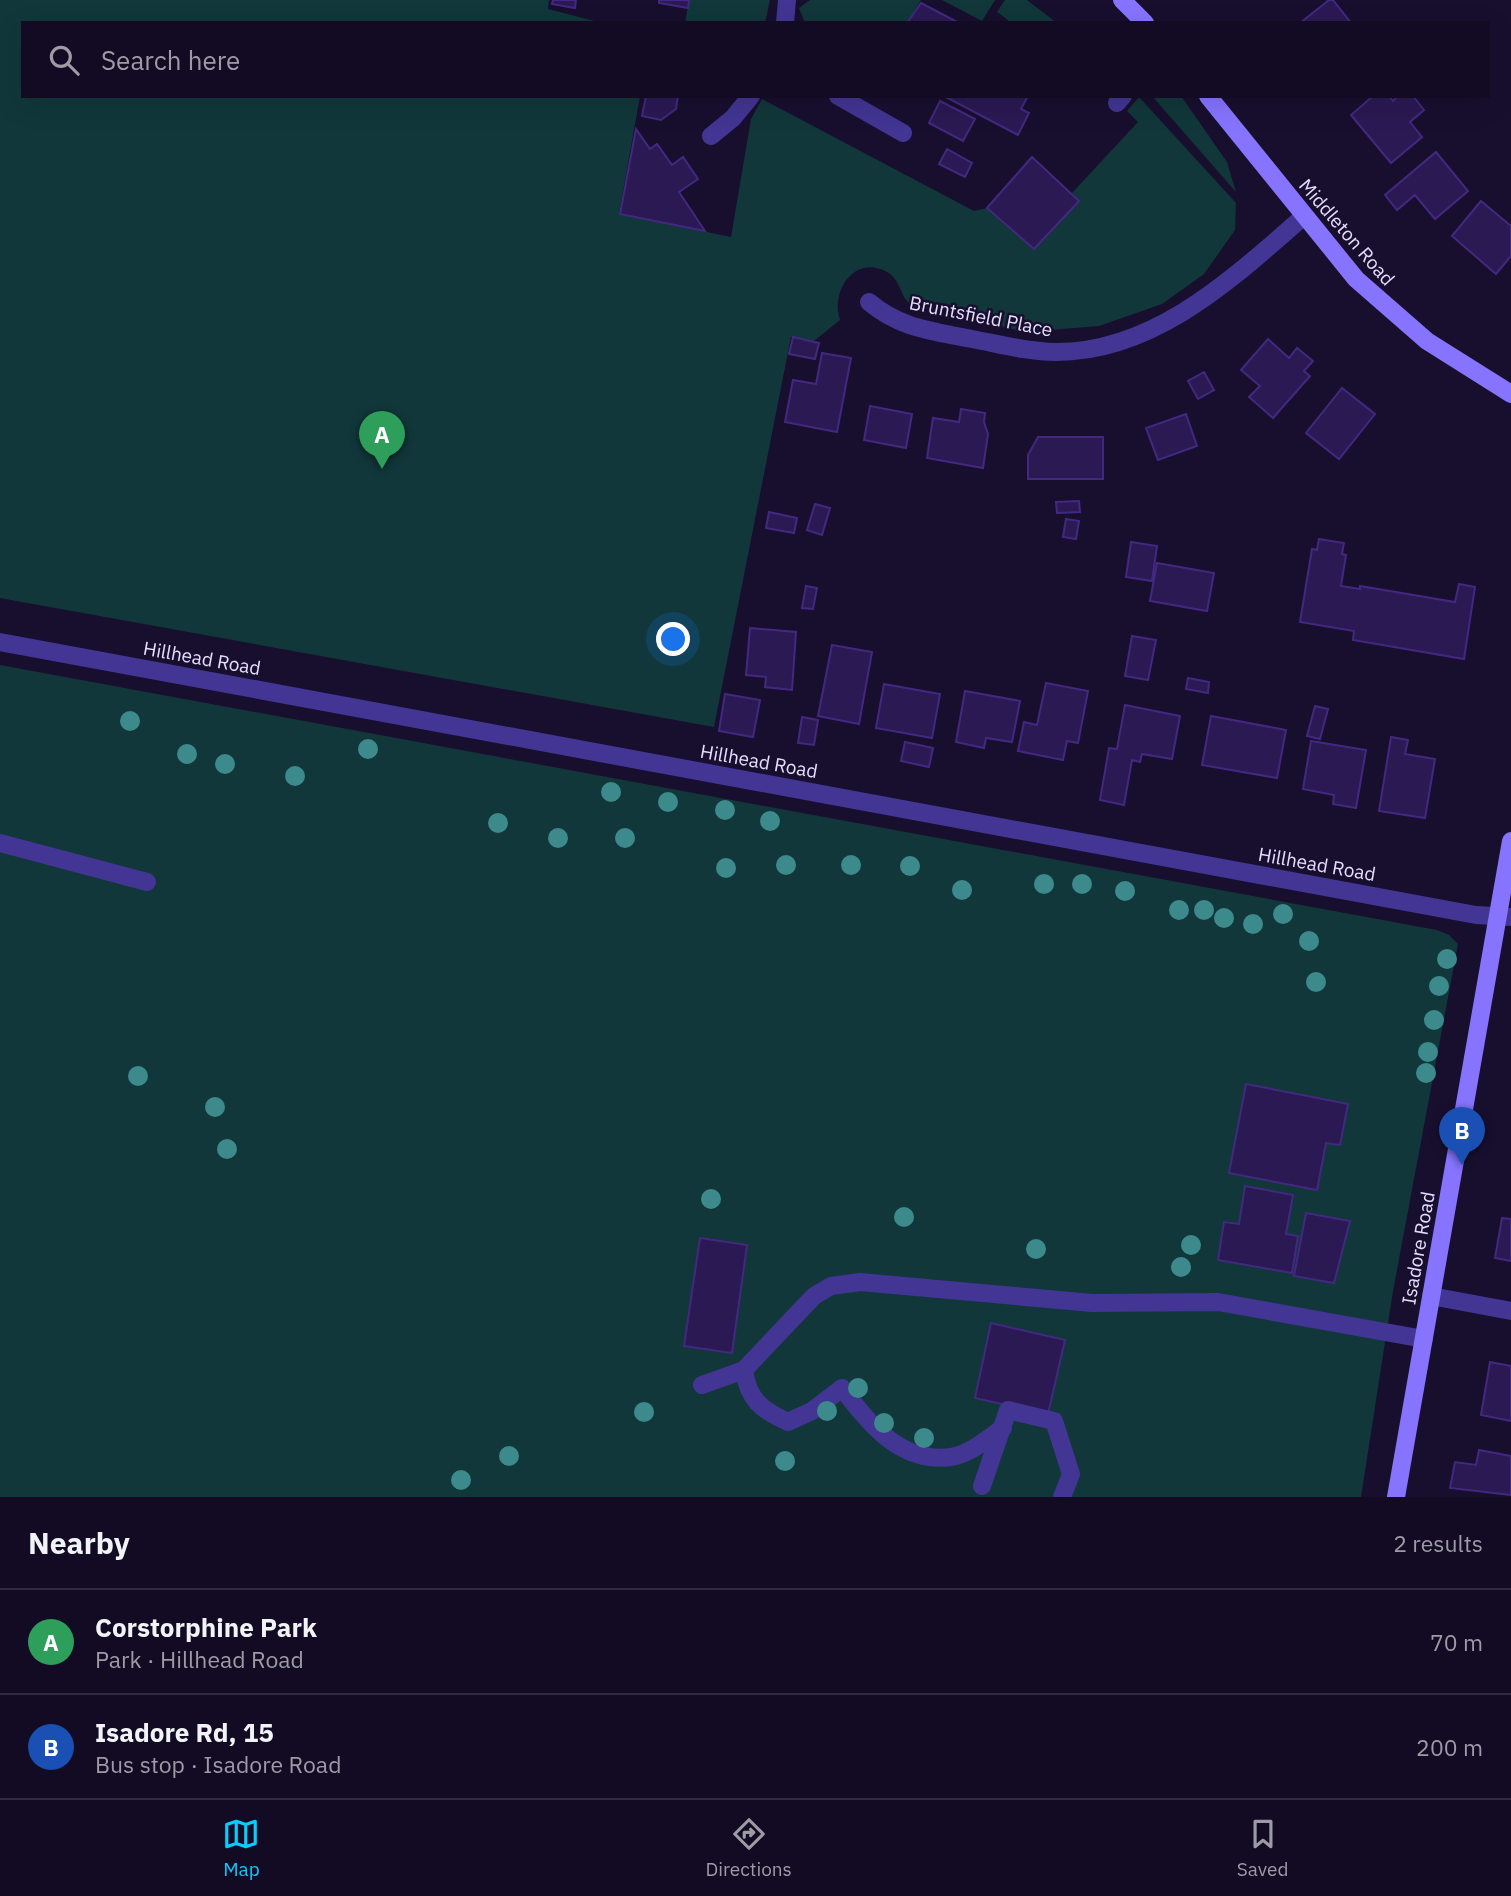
<!DOCTYPE html>
<html lang="en">
<head>
<meta charset="utf-8">
<style>
	:root { --surface:#120b23; --page:#1b142b; --text:#f1f3f6; --muted:#9c9ba6; --line:#312b41; --accent:#09cdff }
	body { margin:0; font-family:"IBM Plex Sans",sans-serif; background:var(--page); color:var(--text) }
	.you { position:absolute; left:674px; top:640px; width:24px; height:24px; margin:-18px; border:5px solid #fff; border-radius:50%; background:#1a73e8; box-shadow:0 0 0 10px #1a73e833 }
	.badge { display:grid; place-items:center; width:46px; height:46px; border-radius:50%; background:var(--accent); color:#fff; font-size:23px; font-weight:700 }
	.pin { position:absolute; translate:-50% -58px; filter:drop-shadow(0 2px 4px #0008) }
	.pin::after { content:''; position:absolute; top:37px; width:24px; height:21px; background:inherit; clip-path:polygon(0 0,100% 0,50% 100%) }
	.list { margin:0; padding:0; list-style:none }
	h2 { display:flex; justify-content:space-between; align-items:center; height:91px; margin:0; padding:0 28px; font-size:30px }
	h2 small { font-size:23px; font-weight:400; color:var(--muted) }
	.list li { display:grid; grid-template-columns:46px 1fr auto; gap:21px; align-items:center; box-sizing:border-box; height:105px; padding:0 28px; border-top:2px solid var(--line) }
	.list b { display:block; font-size:26px; white-space:nowrap }
	.list p { margin:0; font-size:23px; white-space:nowrap; color:var(--muted) }
	.list em { font-size:23px; font-style:normal; color:var(--muted) }
	.icon { flex:none; width:38px; height:38px; fill:none; stroke:currentColor; stroke-width:2; stroke-linecap:round; stroke-linejoin:round }
	.map { position:relative; flex:none; width:1511px; height:1497px; overflow:hidden }
	.search { position:absolute; background:var(--surface); box-shadow:0 7px 28px #0002; left:21px; right:21px; top:21px; height:77px; display:flex; align-items:center; gap:18px; box-sizing:border-box; padding:0 24px; border-radius:0px; color:var(--muted); font-size:26px }
	.sheet { height:301px; background:var(--surface) }
	nav { display:flex; justify-content:space-around; align-items:center; box-sizing:border-box; height:98px; border-top:2px solid var(--line); background:var(--surface); font-size:19px; color:var(--muted) }
	nav a { display:grid; justify-items:center; gap:4px }
	nav .on { color:var(--accent) }
	.map>svg:first-child { display:block }
	.green { fill:#11373a }
	.building { fill:#2a1953; stroke:#432881; stroke-width:2 }
	.lines { fill:none; stroke-linecap:round; stroke-linejoin:round }
	.lane { stroke:#423593; stroke-width:18 }
	.street { stroke:#423593; stroke-width:18 }
	.secondary { stroke:#8674ff; stroke-width:18 }
	.tree { fill:#3d8a8c }
	.labels { text-anchor:middle; dominant-baseline:central; stroke-width:5; stroke-linejoin:round; paint-order:stroke }
	.street-label { font-size:19px; fill:#e5ddff; stroke:#180f2f }
</style>
</head>
<body>
<div class="map">
<svg width="1511" height="1497" viewBox="0 0 1511 1497">
	<rect width="100%" height="100%" fill="#180f2f"/>
	<path class="green" d="M0 0H549L548 9 602 23H23V96H640L619 214 731 237 751 119 762 99 974 211 987 208 1034 248 1079 201 1072 193 1138 122 1127 111 1139 97 1236 203 1235 230 1204 274 1162 304 1099 326 1026 332 913 306C899 298 902 280 887 272 855 254 830 291 840 320L814 341 791 337 714 727 0 598Z
		M689 0H770L765 23H685Z
		M810 0H921L907 23H805L799 8Z
		M942 0H995L982 21Z
		M1005 0H1027L1057 23H1007L1008 20 997 12Z
		M1152 96H1181L1227 162 1236 192Z
		M0 665 1437 930 1449 935 1458 944 1393 1291 1361 1497H0Z"/>
	<path class="building" d="M553 0H576L575 8 552 4Z
		M659 0H689L688 8 659 3Z
		M1329 0H1333L1351 23H1300Z
		M921 3 959 23H907Z
		M646 96H678L676 109 661 120 642 116Z
		M944 96H1028L1021 109 1029 113 1018 135Z
		M1373 96H1389L1393 101 1398 96H1413L1424 110 1410 122 1422 137 1391 163 1351 115Z
		M940 101 975 119 963 141 929 123Z
		M636 129 650 149 657 144 672 165 683 157 698 179 679 192 705 231 620 214Z
		M947 149 972 163 965 177 939 164Z
		M1436 152 1468 191 1435 219 1415 195 1397 210 1385 195Z
		M1032 157 1079 201 1034 249 987 208Z
		M1481 201 1511 226V256L1496 274 1452 236Z
		M793 337 819 343 815 359 789 354Z
		M1268 339 1289 358 1297 348 1313 361 1304 371 1310 376 1273 418 1249 397 1260 386 1241 370Z
		M822 353 851 358 837 432 785 422 793 380 816 384Z
		M1204 372 1214 390 1198 399 1188 381Z
		M1342 388 1375 414 1339 459 1306 433Z
		M870 406 912 414 906 448 864 440Z
		M961 409 985 413 984 422 988 434 983 468 927 458 933 418 959 422Z
		M1186 414 1197 446 1158 460 1146 428Z
		M1038 437H1103V479H1028V455Z
		M1079 501 1080 512 1057 513 1056 502Z
		M815 504 830 508 822 535 807 530Z
		M769 512 797 518 794 533 766 528Z
		M1066 519 1079 521 1076 539 1063 537Z
		M1319 539 1344 543 1342 554 1346 555 1341 586 1360 589V586L1455 602 1459 584 1475 587 1464 659 1353 640 1354 631 1300 622 1312 549 1317 550Z
		M1131 542 1157 546 1152 581 1126 577Z
		M1157 563 1214 573 1207 611 1150 601Z
		M806 586 817 588 813 609 802 608Z
		M750 628 796 632 792 690 765 687 766 677 746 675Z
		M1132 636 1156 640 1148 680 1125 676Z
		M832 645 872 652 859 724 818 716Z
		M1188 678 1209 682 1208 693 1186 689Z
		M1046 683 1088 691 1078 743 1067 741 1063 760 1018 751 1024 722 1037 725Z
		M884 684 940 694 932 738 876 728Z
		M965 691 1020 701 1012 742 986 738 984 748 956 742Z
		M725 694 760 700 753 737 719 731Z
		M1125 705 1180 716 1172 759 1142 754 1140 762 1132 760 1124 805 1100 800 1109 748 1117 749Z
		M1315 706 1328 709 1320 739 1307 736Z
		M1211 716 1286 730 1277 778 1202 765Z
		M802 717 818 720 814 745 798 743Z
		M1391 737 1408 740 1405 754 1435 759 1425 818 1379 811Z
		M1311 741 1366 750 1356 808 1333 804 1334 795 1303 789Z
		M905 742 933 748 929 767 901 761Z
		M1246 1084 1348 1104 1340 1145 1326 1143 1317 1190 1229 1173Z
		M1245 1186 1293 1195 1286 1234 1298 1236 1292 1273 1218 1260 1224 1222 1239 1224Z
		M1306 1213 1350 1221 1334 1283 1294 1276Z
		M1502 1218 1511 1219V1261L1495 1258Z
		M700 1238 747 1245 732 1353 684 1346Z
		M991 1323 1065 1340 1048 1414 975 1398Z
		M1490 1362 1511 1366V1421L1481 1415Z
		M1479 1450 1511 1456V1495L1450 1488 1455 1462 1476 1465Z"/>
	<g class="lines">
		<path class="lane" d="M785 23 787 0
			M838 96 903 133
			M1117 103 1123 96
			M711 136 733 118 751 96
			M0 843 147 882
			M744 1370C748 1399 761 1410 788 1422L812 1411 842 1388C869 1423 900 1464 951 1457 970 1454 987 1439 1003 1428
			M702 1385 744 1370 814 1296 831 1286 860 1282 1092 1303 1218 1302 1424 1339
			M982 1486 1008 1410 1054 1421 1071 1474 1062 1497"/>
		<path class="street" d="M869 302C901 329 933 331 972 339 999 344 1028 352 1056 352 1155 352 1233 278 1303 217
			M0 642 1476 915 1511 917
			M1431 1296 1511 1311"/>
		<path class="secondary" d="M1122 0 1145 23
			M1208 96 1356 279 1427 341 1511 394
			M1396 1497 1511 841"/>
	</g>
	<g class="tree">
		<circle cx="130" cy="721" r="10"/>
		<circle cx="368" cy="749" r="10"/>
		<circle cx="187" cy="754" r="10"/>
		<circle cx="225" cy="764" r="10"/>
		<circle cx="295" cy="776" r="10"/>
		<circle cx="611" cy="792" r="10"/>
		<circle cx="668" cy="802" r="10"/>
		<circle cx="725" cy="810" r="10"/>
		<circle cx="770" cy="821" r="10"/>
		<circle cx="498" cy="823" r="10"/>
		<circle cx="558" cy="838" r="10"/>
		<circle cx="625" cy="838" r="10"/>
		<circle cx="786" cy="865" r="10"/>
		<circle cx="851" cy="865" r="10"/>
		<circle cx="910" cy="866" r="10"/>
		<circle cx="726" cy="868" r="10"/>
		<circle cx="1044" cy="884" r="10"/>
		<circle cx="1082" cy="884" r="10"/>
		<circle cx="962" cy="890" r="10"/>
		<circle cx="1125" cy="891" r="10"/>
		<circle cx="1179" cy="910" r="10"/>
		<circle cx="1204" cy="910" r="10"/>
		<circle cx="1283" cy="914" r="10"/>
		<circle cx="1224" cy="918" r="10"/>
		<circle cx="1253" cy="924" r="10"/>
		<circle cx="1309" cy="941" r="10"/>
		<circle cx="1447" cy="959" r="10"/>
		<circle cx="1316" cy="982" r="10"/>
		<circle cx="1439" cy="986" r="10"/>
		<circle cx="1434" cy="1020" r="10"/>
		<circle cx="1428" cy="1052" r="10"/>
		<circle cx="1426" cy="1073" r="10"/>
		<circle cx="138" cy="1076" r="10"/>
		<circle cx="215" cy="1107" r="10"/>
		<circle cx="227" cy="1149" r="10"/>
		<circle cx="711" cy="1199" r="10"/>
		<circle cx="904" cy="1217" r="10"/>
		<circle cx="1191" cy="1245" r="10"/>
		<circle cx="1036" cy="1249" r="10"/>
		<circle cx="1181" cy="1267" r="10"/>
		<circle cx="858" cy="1388" r="10"/>
		<circle cx="827" cy="1411" r="10"/>
		<circle cx="644" cy="1412" r="10"/>
		<circle cx="884" cy="1423" r="10"/>
		<circle cx="924" cy="1438" r="10"/>
		<circle cx="509" cy="1456" r="10"/>
		<circle cx="785" cy="1461" r="10"/>
		<circle cx="461" cy="1480" r="10"/>
	</g>
	<g class="labels">
		<g class="street-label">
			<text transform="translate(1347 232) rotate(49)">Middleton Road</text>
			<text transform="translate(981 316) rotate(11)">Bruntsfield Place</text>
			<text transform="translate(202 658) rotate(10)">Hillhead Road</text>
			<text transform="translate(759 761) rotate(10)">Hillhead Road</text>
			<text transform="translate(1317 864) rotate(10)">Hillhead Road</text>
			<text transform="translate(1418 1248) rotate(-80)">Isadore Road</text>
		</g>
	</g>
</svg>
<div class="you"></div>
<div class="pin badge" style="left:382px;top:469px;background:#2e9e5b">A</div>
<div class="pin badge" style="left:1462px;top:1165px;background:#1a4fb4">B</div>
<div class="search"><svg class="icon" aria-label="search" viewBox="0 0 24 24"><circle cx="10" cy="10" r="6"/><path d="M15 15l6 6"/></svg>Search here</div>
</div>
<section class="sheet">
<h2>Nearby<small>2 results</small></h2>
<ul class="list">
<li><span class="badge" style="background:#2e9e5b">A</span><div><b>Corstorphine Park</b><p>Park · Hillhead Road</p></div><em>70 m</em></li>
<li><span class="badge" style="background:#1a4fb4">B</span><div><b>Isadore Rd, 15</b><p>Bus stop · Isadore Road</p></div><em>200 m</em></li>
</ul>
</section>
<nav>
<a class="on"><svg class="icon" aria-label="map" viewBox="0 0 24 24"><path d="M3 6l6-2 6 2 6-2v14l-6 2-6-2-6 2zM9 4v14M15 6v14"/></svg>Map</a>
<a><svg class="icon" aria-label="directions" viewBox="0 0 24 24"><path d="M12 3l9 9-9 9-9-9zM9 14v-3h6M13 9l2 2-2 2"/></svg>Directions</a>
<a><svg class="icon" aria-label="saved" viewBox="0 0 24 24"><path d="M7 4h10v16l-5-4-5 4z"/></svg>Saved</a>
</nav>
</body>
</html>
